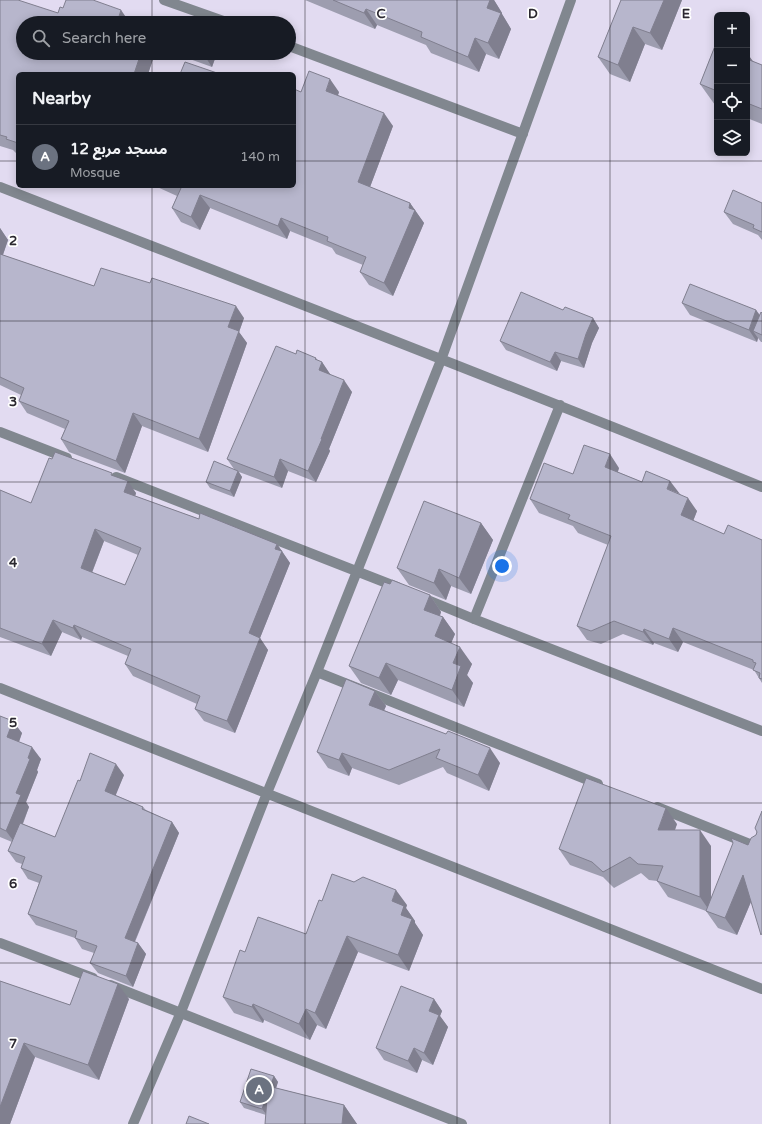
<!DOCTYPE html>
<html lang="en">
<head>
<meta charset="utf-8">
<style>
	:root { --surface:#171b24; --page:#242831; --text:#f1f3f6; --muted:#9ea1a6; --line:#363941; --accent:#8c9099 }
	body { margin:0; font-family:"Varela Round","Noto Sans Arabic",sans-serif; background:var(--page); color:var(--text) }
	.controls { position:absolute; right:12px; top:12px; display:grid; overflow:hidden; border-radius:6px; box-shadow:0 2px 10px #0003 }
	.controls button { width:36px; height:36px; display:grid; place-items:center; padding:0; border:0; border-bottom:1px solid var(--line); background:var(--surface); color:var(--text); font:20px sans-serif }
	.you { position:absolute; left:502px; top:566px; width:14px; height:14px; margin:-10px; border:3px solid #fff; border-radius:50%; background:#1a73e8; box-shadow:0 0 0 6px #1a73e833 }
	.badge { display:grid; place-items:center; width:26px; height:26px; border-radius:50%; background:var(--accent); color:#fff; font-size:13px; font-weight:700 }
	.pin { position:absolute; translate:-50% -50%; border:2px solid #fff; box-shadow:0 1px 4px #0006 }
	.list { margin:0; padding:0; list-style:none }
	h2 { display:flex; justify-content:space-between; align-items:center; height:52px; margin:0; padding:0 16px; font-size:17px }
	h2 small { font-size:13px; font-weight:400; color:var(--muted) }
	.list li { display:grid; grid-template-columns:26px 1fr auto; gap:12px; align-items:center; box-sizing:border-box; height:64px; padding:0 16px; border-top:1px solid var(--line) }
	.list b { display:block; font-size:15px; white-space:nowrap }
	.list p { margin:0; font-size:13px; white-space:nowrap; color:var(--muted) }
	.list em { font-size:13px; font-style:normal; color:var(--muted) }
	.icon { flex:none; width:22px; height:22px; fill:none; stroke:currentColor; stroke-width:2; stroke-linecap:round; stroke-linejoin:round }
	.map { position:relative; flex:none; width:762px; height:1124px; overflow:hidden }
	.search { position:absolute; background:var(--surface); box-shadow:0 2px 10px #0003; left:16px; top:16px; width:280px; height:44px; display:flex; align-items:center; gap:10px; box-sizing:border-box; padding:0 14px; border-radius:22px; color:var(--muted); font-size:15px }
	.panel { position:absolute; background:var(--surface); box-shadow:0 2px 10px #0003; left:16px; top:72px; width:280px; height:116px; border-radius:6px }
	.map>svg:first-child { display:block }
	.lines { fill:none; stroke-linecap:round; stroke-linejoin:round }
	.minor { stroke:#81878f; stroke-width:10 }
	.wall { fill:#9d9daf; fill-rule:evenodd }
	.shaded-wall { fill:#807f8f }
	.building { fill:#b7b6cc; stroke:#807f8f; fill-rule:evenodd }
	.grid { fill:none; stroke:#2b2830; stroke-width:1; stroke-opacity:0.55 }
	.grid-label { font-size:13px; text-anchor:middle; font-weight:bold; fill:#2b2830; stroke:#fff; stroke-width:3.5; stroke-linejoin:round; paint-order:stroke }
</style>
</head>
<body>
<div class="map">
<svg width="762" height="1124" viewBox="0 0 762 1124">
	<rect width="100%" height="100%" fill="#e2dbf1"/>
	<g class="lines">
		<path class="minor" d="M164 0 229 23
			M289 46 523 134
			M0 187C254 286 509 384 762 487
			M0 432 67 458
			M116 477 397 587
			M423 598 474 619 762 731
			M474 619 560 405
			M317 672 598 784
			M0 688 762 989
			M657 807 762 849
			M0 943 93 978
			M110 985 462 1124
			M133 1124 181 1012 267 793 317 672 441 360 571 0"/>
	</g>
	<path class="wall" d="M0 0 58 13 63 8 93 0 23 53H155L148 74H18V154L16 153 13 150 0 146Z
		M305 0H494L502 13V14L511 29 499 59 486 54 479 72 431 53 426 45 377 25 375 29Z
		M621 0H682L662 50 645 44 630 82 610 74 598 57Z
		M717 41V106L715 105 700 84Z
		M173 53H217L212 67Z
		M747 53 753 62 762 65V124L747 118Z
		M301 92H339L338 95 393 126 370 187 410 203 424 223 393 296 369 285 360 272 363 265 336 254 332 248 290 231 287 239 210 208 200 230 181 222 172 208 177 196 155 186H294Z
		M762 203V240L758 235 733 224 724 212Z
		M0 228 8 240 3 255 94 286 244 318 239 332 247 343 208 452 142 426 125 473 69 452 61 439 65 429 27 413 19 401 21 395 0 385Z
		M682 303 756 310 760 315 762 313V342H761L758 338 757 342 690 315Z
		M563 310 593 318 599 328 592 343 584 368 561 361 557 371 506 350 500 341Z
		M296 354 317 360 322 362 330 374 352 392 329 449 330 451 316 482 288 471 282 488 239 472 242 477 234 497 210 488 206 482 234 469 227 459Z
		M619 468 618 472 642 482 680 494 697 511 693 521 724 534 762 540V683L754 670 683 642 678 652 654 643 653 645 623 634 601 644 587 640 577 626 608 545 578 533 573 526 539 513 530 499 573 474Z
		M114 476 136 493 135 496 199 519 277 544 290 563 260 638 268 650 235 733 204 721 195 709 197 704 133 676 125 664 128 656 82 637 81 640 62 632 51 656 0 637V490L31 503ZM104 541 138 555 125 585 92 573Z
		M481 523 493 540 471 594 451 586 446 600 409 585 397 568Z
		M390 584 430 595 441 612 440 616 443 617 455 634 451 643 472 664 467 675 473 683 464 707 398 680 391 695 361 683 349 666Z
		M375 691 386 706 384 710 500 763 489 791 447 773 443 767 399 785 352 768 349 776 328 768 317 752Z
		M0 716 22 733 19 742 41 759 37 770 38 772 26 802 29 807 23 824 55 837 80 781 124 775 115 795 143 807 146 810 172 822 179 833 135 942 138 943 146 954 133 987 98 973 90 963 94 953 82 949 75 938 36 925 28 914 39 883 28 879 21 868 22 864 16 862 8 851 12 842 0 837Z
		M762 811 751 902 737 935 718 928 706 911 668 897 657 881 649 880 641 873 614 888 603 877 570 865 559 849 677 824 675 830 711 846V898L748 845 756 835Z
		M322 901 407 905 406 908 415 921V923L423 935 409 971 358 952 326 1029 317 1025 310 1040 264 1020 263 1023 234 1013 223 997 245 952 306 934Z
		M0 981 70 1005 129 999 99 1080 35 1057 10 1124H0Z
		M434 999 442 1011 440 1016 448 1027 433 1065 422 1060 417 1073 384 1060 376 1048Z
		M274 1076 278 1082 276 1088 344 1105 357 1124H265L266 1115 244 1108 240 1102Z"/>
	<path class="shaded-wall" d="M490 0H494L502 13V14L511 29 499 59 488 43 487 8Z
		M664 0H682L662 50 650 33Z
		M366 9 377 25 375 29 364 13Z
		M121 10 130 23H117Z
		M633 27 645 44 630 82 618 65Z
		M475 38 486 54 479 72 468 57Z
		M141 53H155L148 74H134Z
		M204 53H217L212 67 204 55Z
		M747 53 757 67 747 69Z
		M330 79 339 92 335 104 326 91Z
		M384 113 393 126 367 195 358 182Z
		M200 195 210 208 200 230 191 217Z
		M410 203 424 223 393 296 384 283Z
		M281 218 290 231 287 239 278 226Z
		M0 228 8 240 0 263Z
		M236 306 244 318 239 332 247 343 208 452 199 439 228 327Z
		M756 310 762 319 753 331 758 338 757 342 749 330Z
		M593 318 599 328 592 343 584 368 578 359 586 334Z
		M555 352 561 361 557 371 550 362Z
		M316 358 321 366 322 362 330 374 327 381 319 370 315 359Z
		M344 380 352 392 329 449 330 451 316 482 308 471Z
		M133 413 142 426 125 473 116 461Z
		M610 454 619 468 614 481 605 467Z
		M280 459 288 471 282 488 274 477Z
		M238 471 242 477 234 497 230 491Z
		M128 481 136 493 133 504 124 492Z
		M670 481 680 494 667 489Z
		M688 498 697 511 690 529 681 515Z
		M481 523 493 540 471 594 459 578Z
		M95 529 104 541 89 580 81 568Z
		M277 544 290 563 260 638 268 650 235 733 227 721 249 633Z
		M439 569 451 586 446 600 434 583Z
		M430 595 441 612 436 626 424 610Z
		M443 617 455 634 447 653 435 636Z
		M53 620 62 632 51 656 42 644Z
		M74 625 82 637 81 640 73 628Z
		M673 628 683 642 678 652 669 639Z
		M644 629 654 643 653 645 643 632Z
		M460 647 472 664 467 675 473 683 464 707 452 690 453 663Z
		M386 663 398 680 391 695 379 678Z
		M375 691 386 706 380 720 369 705Z
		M13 721 22 733 16 750 7 737Z
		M32 747 41 759 37 770 38 772 26 802 29 807 15 843 6 831 16 793Z
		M490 748 500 763 489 791 478 775Z
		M342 753 352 768 349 776 339 760Z
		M116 764 124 775 113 802 105 791Z
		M666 808 677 824 669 846 658 830Z
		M172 822 179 833 132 948 125 938Z
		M700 830 711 846V913L700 897Z
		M743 875 755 892 737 935 725 918Z
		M396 890 407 905 406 908 415 921V923L423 935 409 971 398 955 392 901Z
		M347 936 358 952 326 1029 315 1013Z
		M138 943 146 954 133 987 126 976Z
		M118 984 129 999 99 1080 88 1065Z
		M434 999 442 1011 440 1016 448 1027 433 1065 424 1053 429 1011Z
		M253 1004 264 1020 263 1023 252 1007Z
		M306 1009 317 1025 310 1040 299 1024Z
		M24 1043 35 1057 10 1124H0V1107Z
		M414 1048 422 1060 417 1073 408 1061Z
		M274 1076 278 1082 267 1115 262 1109Z
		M344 1105 357 1124H342Z"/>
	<path class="building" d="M0 0H18L58 13 60 7 63 8 66 0H93L121 10 117 23H23V53H141L134 74H18V143L6 139 7 137 0 135Z
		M333 0H490L487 8 501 13 488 43 475 38 468 57 421 37 422 32 366 9 364 13Z
		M621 0H664L650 33 633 27 618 65 598 57Z
		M167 17 183 23H165Z
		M717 41V91L700 84Z
		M198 53H204V55Z
		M747 59 762 65V109L747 103Z
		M185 62 220 74H180Z
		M309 71 330 79 326 91 384 113 358 182 410 203 409 208 415 210 384 283 360 272 366 257 327 241 328 237 281 218 278 226 200 195 191 217 172 208 181 188 177 186H294V89L301 92Z
		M733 190 762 203V232L753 228 754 225 724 212Z
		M0 254 94 286 101 268 150 283 152 278 236 306 228 327 239 331 199 439 133 413 116 461 61 439 69 421 19 401 24 388 0 377Z
		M690 284 756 310 749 330 682 303Z
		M521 292 563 310 565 307 593 318 586 334 578 359 555 352 550 362 500 341Z
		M761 312 762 313V335L753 331Z
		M276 346 296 354 297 350 316 358 315 359 322 362 319 370 344 380 321 439H322L308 471 280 459 274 477 227 459Z
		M584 445 610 454 605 467 642 482 646 471 670 481 667 489 688 498 681 515 724 534 728 525 762 540V679L759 678 760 673 753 670 756 663 753 662V660L673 628 669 639 644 629 643 632 614 621 591 631 577 626 611 536 568 519 570 515 530 499 544 463 573 474Z
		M55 452 112 473 111 475 128 481 124 492 199 519 200 513 277 544 275 549 282 551 249 633 260 638 227 721 195 709 200 696 125 664 131 649 74 625 73 628 53 620 42 644 0 628V490L31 503 49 458 52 459ZM95 529 141 548 125 585 81 568Z
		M214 461 238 471 230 491 206 482Z
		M424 501 481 523 459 578 439 569 434 583 397 568Z
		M392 580 430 595 424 610 443 617 435 636 460 647 453 663 461 666 452 690 386 663 379 678 349 666 384 582 390 584Z
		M346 679 375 691 369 705 446 734 448 731 490 748 478 775 436 758 440 749 389 770 342 753 339 760 317 752Z
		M0 716 13 721 7 737 32 747 28 758 30 759 16 793 21 795 6 831 0 828Z
		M90 753 116 764 105 791 143 807 142 809 172 822 125 938 138 943 126 976 90 963 97 946 75 938 77 931 28 914 42 876 21 868 25 857 8 851 20 823 55 837 78 780 80 781Z
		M586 778 666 808 658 830H700V897L657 881 663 866 638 864 630 857 603 872 592 862 559 849Z
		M762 811V933L761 935 743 875 725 918 706 911 733 843 731 838 748 845 751 838 756 835 757 832 755 828Z
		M332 874 354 882 363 877 396 890 392 901 404 906 401 915 412 919 398 955 347 936 315 1013 306 1009 299 1024 253 1004 252 1007 223 997 240 950 245 952 258 917 306 934 319 900 322 901Z
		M83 971 118 984 88 1065 24 1043 0 1107V981L70 1005Z
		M401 986 434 999 429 1011 439 1015 424 1053 414 1048 408 1061 376 1048Z
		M251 1069 274 1076 270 1087 268 1086V1093L262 1109 240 1102Z
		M268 1086 344 1105 342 1124H265Z
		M189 1116 209 1124H186Z"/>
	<path class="grid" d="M152 0V23M305 0V1124M457 0V1124M610 0V1124M152 53V74M0 161H18M294 161H762M152 186V1124M0 321H762M0 482H762M0 642H762M0 803H762M0 963H762"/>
	<g class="grid-label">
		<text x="381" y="18">C</text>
		<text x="533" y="18">D</text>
		<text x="686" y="18">E</text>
		<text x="13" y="245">2</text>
		<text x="13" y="406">3</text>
		<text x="13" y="567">4</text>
		<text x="13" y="727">5</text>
		<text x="13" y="888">6</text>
		<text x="13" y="1048">7</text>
	</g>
</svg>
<div class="controls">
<button>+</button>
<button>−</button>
<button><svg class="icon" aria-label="locate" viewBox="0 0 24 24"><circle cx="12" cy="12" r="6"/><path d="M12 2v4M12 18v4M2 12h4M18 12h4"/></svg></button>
<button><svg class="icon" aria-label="layers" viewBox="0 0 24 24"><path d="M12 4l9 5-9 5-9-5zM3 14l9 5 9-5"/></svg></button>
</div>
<div class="you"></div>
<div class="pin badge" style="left:259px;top:1090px;background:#6b7280">A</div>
<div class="search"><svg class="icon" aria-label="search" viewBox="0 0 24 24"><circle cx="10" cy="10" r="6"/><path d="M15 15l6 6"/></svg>Search here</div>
<section class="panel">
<h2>Nearby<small></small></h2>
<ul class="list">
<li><span class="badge" style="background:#6b7280">A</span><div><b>مسجد مربع 12</b><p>Mosque</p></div><em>140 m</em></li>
</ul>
</section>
</div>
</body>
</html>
